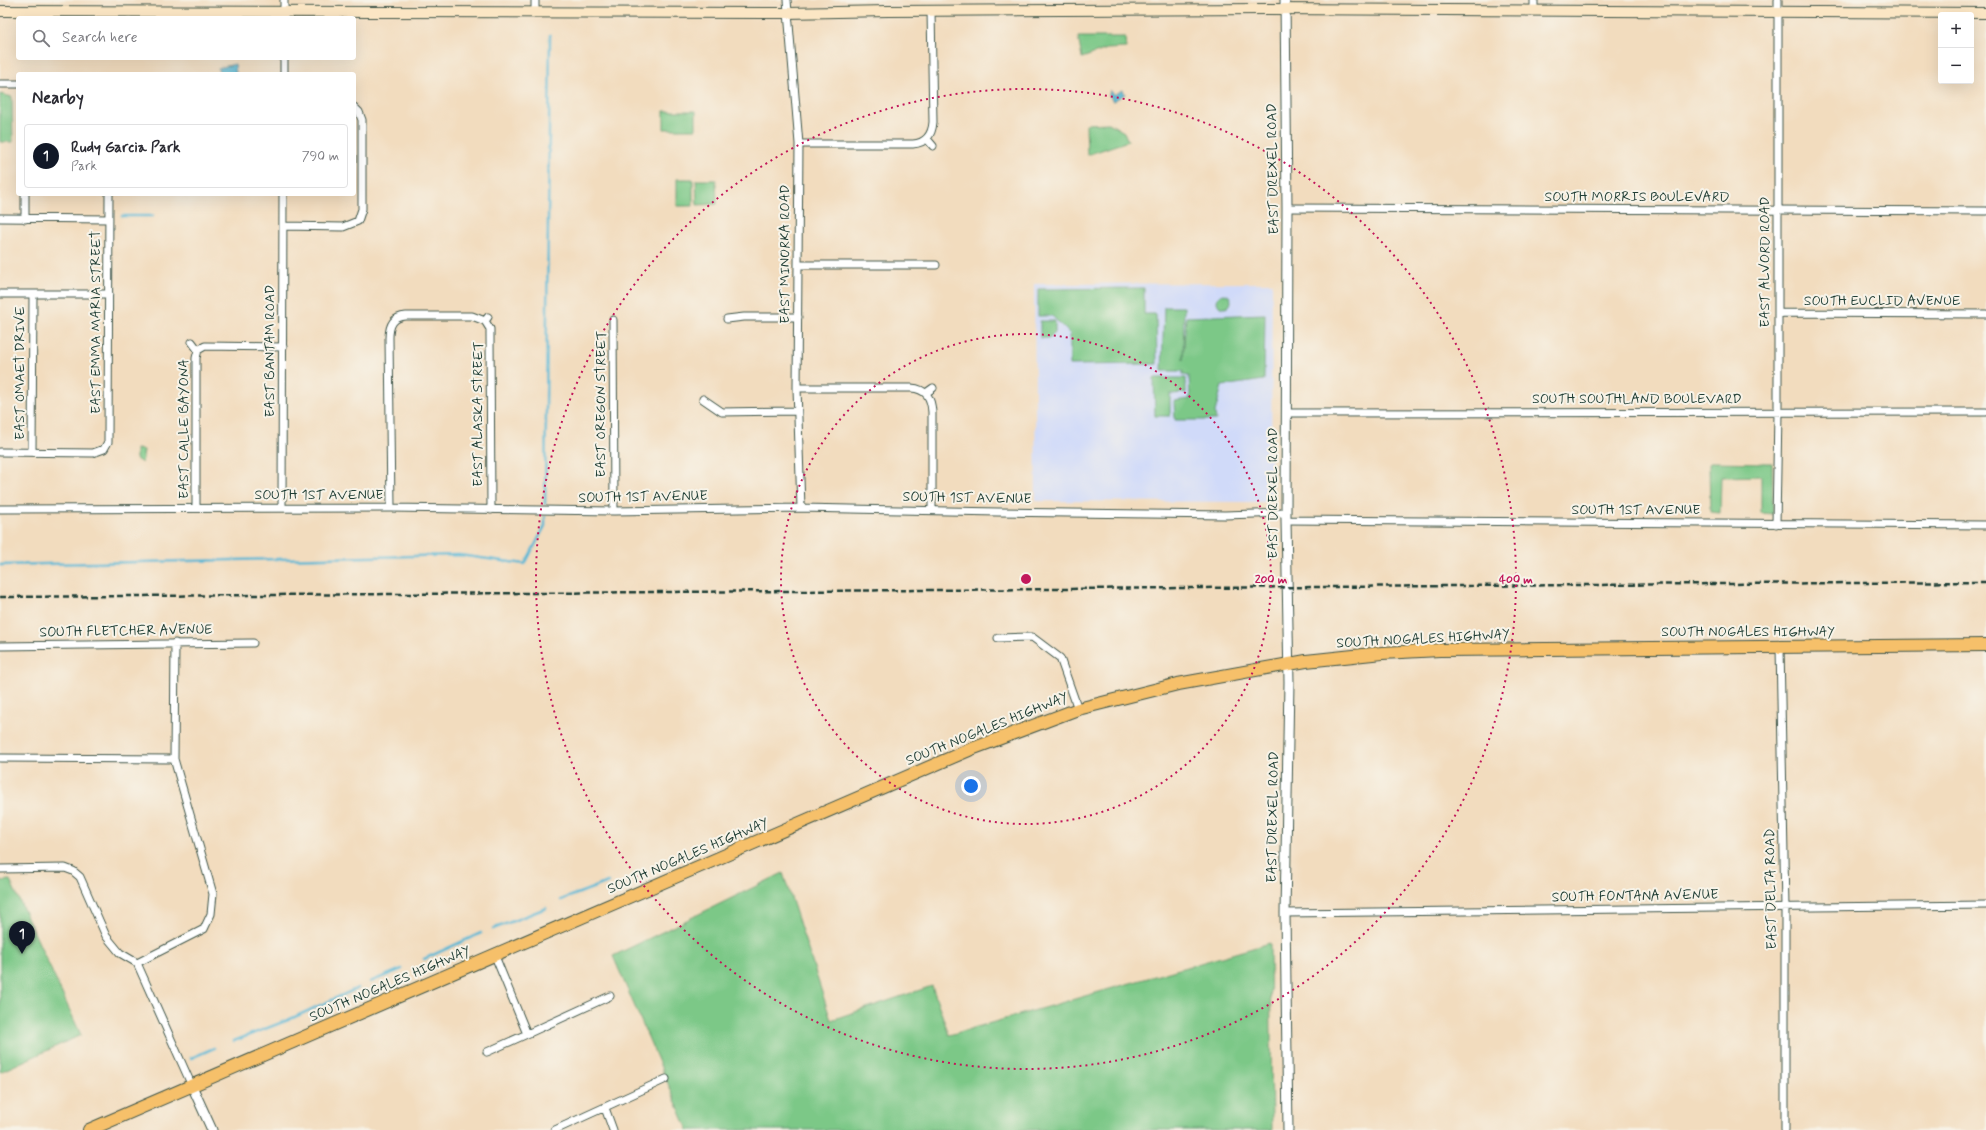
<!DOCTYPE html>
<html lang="en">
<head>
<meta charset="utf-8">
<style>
	:root { --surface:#fff; --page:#f2f2f3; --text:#2b2b33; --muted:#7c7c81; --line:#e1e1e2; --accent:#111827 }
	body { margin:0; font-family:Mynerve,sans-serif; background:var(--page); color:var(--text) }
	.controls { position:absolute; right:12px; top:12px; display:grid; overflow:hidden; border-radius:4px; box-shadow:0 4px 16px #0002 }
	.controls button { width:36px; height:36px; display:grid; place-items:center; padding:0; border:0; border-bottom:1px solid var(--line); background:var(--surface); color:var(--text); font:20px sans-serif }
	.you { position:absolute; left:971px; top:786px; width:14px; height:14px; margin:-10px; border:3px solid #fff; border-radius:50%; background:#1a73e8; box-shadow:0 0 0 6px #1a73e833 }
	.badge { display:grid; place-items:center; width:26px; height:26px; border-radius:50%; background:var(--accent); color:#fff; font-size:13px; font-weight:700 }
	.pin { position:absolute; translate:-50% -33px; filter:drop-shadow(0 1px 2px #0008) }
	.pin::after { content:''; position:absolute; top:21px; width:14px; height:12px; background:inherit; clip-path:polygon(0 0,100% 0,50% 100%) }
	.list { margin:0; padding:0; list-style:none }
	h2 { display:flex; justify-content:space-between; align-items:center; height:52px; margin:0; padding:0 16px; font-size:17px }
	h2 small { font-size:13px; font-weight:400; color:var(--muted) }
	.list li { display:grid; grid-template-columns:26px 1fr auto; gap:12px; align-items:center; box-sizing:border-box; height:64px; margin:0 8px 8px; padding:0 8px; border:1px solid var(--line); border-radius:4px }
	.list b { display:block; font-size:15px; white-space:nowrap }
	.list p { margin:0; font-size:13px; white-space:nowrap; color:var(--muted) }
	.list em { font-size:13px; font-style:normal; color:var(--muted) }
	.icon { flex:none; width:22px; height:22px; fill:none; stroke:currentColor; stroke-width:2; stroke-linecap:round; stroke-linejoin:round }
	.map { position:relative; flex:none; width:1986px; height:1130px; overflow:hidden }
	.search { position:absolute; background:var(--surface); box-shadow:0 4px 16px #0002; left:16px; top:16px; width:340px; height:44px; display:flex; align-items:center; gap:10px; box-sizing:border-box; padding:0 14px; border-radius:4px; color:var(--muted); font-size:15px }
	.panel { position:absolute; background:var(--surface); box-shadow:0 4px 16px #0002; left:16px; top:72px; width:340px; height:124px; border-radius:4px }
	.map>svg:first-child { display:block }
	.built { fill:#d0daf9 }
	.green { fill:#7bc887; stroke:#4d825e }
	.water { fill:#57b7d5; stroke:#3b7a84 }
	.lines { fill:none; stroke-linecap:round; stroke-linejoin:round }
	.stream { stroke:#57b7d5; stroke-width:2.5 }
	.minor-casing { stroke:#3f5549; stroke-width:9 }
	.tertiary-casing { stroke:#3f5549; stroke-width:11 }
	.secondary-casing { stroke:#3f5549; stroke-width:12 }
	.primary-casing { stroke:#3f5549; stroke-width:14 }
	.minor { stroke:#fff; stroke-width:7 }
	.tertiary { stroke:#fff; stroke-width:9 }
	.secondary { stroke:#fbe6c4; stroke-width:10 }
	.primary { stroke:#f6c06b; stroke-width:12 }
	.rail { stroke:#1f3d34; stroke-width:2.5; stroke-dasharray:6 3; stroke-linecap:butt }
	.ring { fill:none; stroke:#c2185b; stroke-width:2; stroke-dasharray:2 4 }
	.labels { text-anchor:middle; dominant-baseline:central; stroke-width:4; stroke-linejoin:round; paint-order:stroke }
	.street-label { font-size:14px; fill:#1f3d34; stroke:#f7f3e8 }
	.centre { fill:#c2185b; stroke:#f7f3e8; stroke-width:2 }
	.ring-label { font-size:12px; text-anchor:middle; font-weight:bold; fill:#c2185b; stroke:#f7f3e8; stroke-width:4; stroke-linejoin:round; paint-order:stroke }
</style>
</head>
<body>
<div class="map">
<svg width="1986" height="1130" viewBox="0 0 1986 1130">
	<rect width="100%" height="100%" fill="#f7f3e8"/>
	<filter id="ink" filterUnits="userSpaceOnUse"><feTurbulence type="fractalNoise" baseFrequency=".025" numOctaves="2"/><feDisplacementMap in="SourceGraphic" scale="8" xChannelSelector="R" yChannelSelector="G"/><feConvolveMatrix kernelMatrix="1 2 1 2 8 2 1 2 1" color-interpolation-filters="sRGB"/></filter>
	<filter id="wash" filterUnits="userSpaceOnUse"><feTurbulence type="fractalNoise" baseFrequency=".012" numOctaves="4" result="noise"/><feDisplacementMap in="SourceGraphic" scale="16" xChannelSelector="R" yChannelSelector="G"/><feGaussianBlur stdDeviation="0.9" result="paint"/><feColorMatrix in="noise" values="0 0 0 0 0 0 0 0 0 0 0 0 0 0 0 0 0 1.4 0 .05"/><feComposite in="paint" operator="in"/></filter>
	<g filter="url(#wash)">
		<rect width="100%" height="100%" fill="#f2dcbe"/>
		<path class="built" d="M1272 283 1271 502 1036 501 1034 284Z"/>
		<path class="green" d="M1078 37H1125L1126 48 1107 49 1082 58Z
			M0 94 12 97 13 142H0Z
			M664 111H696V129H664Z
			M1109 123 1124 132 1128 141 1087 155 1086 124Z
			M677 179H693V206H677Z
			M696 180H716L717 204 697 205Z
			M1144 288V314H1156L1157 364 1070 365V334L1052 316H1038V289Z
			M1217 301a7 7 0 1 1 14 0a7 7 0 1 1-14 0Z
			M1164 307H1184L1183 360 1186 317 1265 314 1264 380 1222 386 1215 412 1216 420H1175L1174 401 1190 399 1189 376 1183 375V371H1162Z
			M1040 321H1055V332L1049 338H1040Z
			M1154 378H1186V393L1170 394V416H1155Z
			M136 449 144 450 142 463 136 459Z
			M1709 462 1772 463 1773 514 1761 513V476L1721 477 1720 513 1710 512Z
			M783 873 831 1020 932 986 949 1035 1270 943 1272 1130H688L613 956Z
			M10 880 81 1035 0 1072V881Z"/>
		<path class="water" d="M235 64 236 74 219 73 218 68Z
			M1110 90 1114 95 1123 90 1125 94 1113 101 1109 95Z"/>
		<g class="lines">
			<path class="stream" d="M122 216H153
				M545 504 550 35
				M0 565 459 555 525 564 545 526V517
				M561 900 608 882
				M493 929 546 908
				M424 959 481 933
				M370 982 402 969
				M234 1041 288 1020 358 988
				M191 1058 214 1048"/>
		</g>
	</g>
	<g filter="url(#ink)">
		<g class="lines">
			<defs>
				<path id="minor" d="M284 0V18
					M535 0V12
					M787 0 799 144 797 388 801 508
					M1534 0V11
					M284 74V58
					M0 84H18
					M927 139 933 146
					M799 144H913C926 143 932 135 933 122L931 11
					M25 194V219
					M1287 208 1986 211
					M0 218 109 219
					M283 226 343 227 358 221 362 209V120L359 112 354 107
					M798 265H936
					M0 294H109
					M1778 313 1986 314
					M488 317 485 321 490 329V334L491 510
					M727 319 744 317H798
					M613 320 614 511
					M192 342 198 350
					M198 350 205 346 283 347
					M797 388H911C927 389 931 398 932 412V510
					M926 393 933 388
					M703 399 722 412 797 411
					M1287 413 1986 412
					M0 452 93 453 104 449 108 442 109 194
					M32 452 33 294
					M196 508V358L198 350
					M282 508 283 194
					M391 508 389 338C389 325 393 317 406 316H472L485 321
					M0 509 391 508 614 511 801 508 998 512 1225 515 1286 513
					M1286 520 1986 525
					M1776 524 1778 413V0
					M998 638 1032 637 1060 658 1078 709
					M0 646 253 643
					M1780 647 1785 908V1130
					M0 758 174 759
					M0 869 65 868 73 871 80 877 106 936 120 953 137 963 192 1086
					M1285 913 1986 905
					M495 956 527 1034 610 996
					M137 963 204 929 211 914 213 894 174 759 175 643
					M487 1052 527 1034
					M605 1108 613 1130
					M555 1130 666 1079"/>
				<path id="tertiary" d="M1285 0 1287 208 1286 520 1289 682 1285 913 1288 1130
					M192 1086 212 1130"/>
				<path id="secondary" d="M0 11 787 13 888 11 1269 9 1986 13"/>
				<path id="primary" d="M89 1130 969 750 1078 709 1178 684 1306 661 1382 653 1440 650 1986 645"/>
			</defs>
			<use href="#minor" class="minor-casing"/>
			<use href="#tertiary" class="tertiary-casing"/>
			<use href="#secondary" class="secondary-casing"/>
			<use href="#primary" class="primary-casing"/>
			<use href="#minor" class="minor"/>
			<use href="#tertiary" class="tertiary"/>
			<use href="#secondary" class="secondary"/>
			<use href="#primary" class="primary"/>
			<path class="rail" d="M0 597 1986 582"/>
		</g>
	</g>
	<g class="ring">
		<circle cx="1026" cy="579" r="245"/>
		<circle cx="1026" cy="579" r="490"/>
	</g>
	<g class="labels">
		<g class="street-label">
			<text transform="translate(1273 169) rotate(-91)">EAST DREXEL ROAD</text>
			<text x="1637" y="197">SOUTH MORRIS BOULEVARD</text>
			<text transform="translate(785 254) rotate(-90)">EAST MINORKA ROAD</text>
			<text transform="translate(1765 262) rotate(-90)">EAST ALVORD ROAD</text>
			<text x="1882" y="301">SOUTH EUCLID AVENUE</text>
			<text transform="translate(96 322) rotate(-90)">EAST EMMA MARIA STREET</text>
			<text transform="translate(270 351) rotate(-90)">EAST BANTAM ROAD</text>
			<text transform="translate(20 373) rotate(-90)">EAST OMAET DRIVE</text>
			<text x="1637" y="399">SOUTH SOUTHLAND BOULEVARD</text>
			<text transform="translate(601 404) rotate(-90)">EAST OREGON STREET</text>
			<text transform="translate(478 414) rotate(-90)">EAST ALASKA STREET</text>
			<text transform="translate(184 429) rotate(-90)">EAST CALLE BAYONA</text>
			<text transform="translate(1273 493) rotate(-90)">EAST DREXEL ROAD</text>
			<text x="319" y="495">SOUTH 1ST AVENUE</text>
			<text transform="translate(643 497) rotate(-1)">SOUTH 1ST AVENUE</text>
			<text transform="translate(967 498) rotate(1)">SOUTH 1ST AVENUE</text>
			<text x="1636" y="510">SOUTH 1ST AVENUE</text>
			<text transform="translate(126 631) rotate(-1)">SOUTH FLETCHER AVENUE</text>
			<text x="1748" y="632">SOUTH NOGALES HIGHWAY</text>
			<text transform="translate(1423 639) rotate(-3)">SOUTH NOGALES HIGHWAY</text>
			<text transform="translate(987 729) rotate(-22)">SOUTH NOGALES HIGHWAY</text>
			<text transform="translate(1273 817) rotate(-89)">EAST DREXEL ROAD</text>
			<text transform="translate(688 856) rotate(-23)">SOUTH NOGALES HIGHWAY</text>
			<text transform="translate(1771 889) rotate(-91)">EAST DELTA ROAD</text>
			<text transform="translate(1635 896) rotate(-1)">SOUTH FONTANA AVENUE</text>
			<text transform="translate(390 984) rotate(-23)">SOUTH NOGALES HIGHWAY</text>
		</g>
	</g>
	<circle cx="1026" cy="579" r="6" class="centre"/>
	<g class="ring-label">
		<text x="1271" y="583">200 m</text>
		<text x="1516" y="583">400 m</text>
	</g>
</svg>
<div class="controls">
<button>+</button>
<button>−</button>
</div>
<div class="you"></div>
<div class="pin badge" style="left:22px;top:954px">1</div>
<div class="search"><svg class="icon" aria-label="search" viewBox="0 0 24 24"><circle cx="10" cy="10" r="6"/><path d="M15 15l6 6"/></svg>Search here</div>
<section class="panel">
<h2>Nearby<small></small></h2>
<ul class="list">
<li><span class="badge">1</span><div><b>Rudy Garcia Park</b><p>Park</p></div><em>790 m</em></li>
</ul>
</section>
</div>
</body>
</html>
